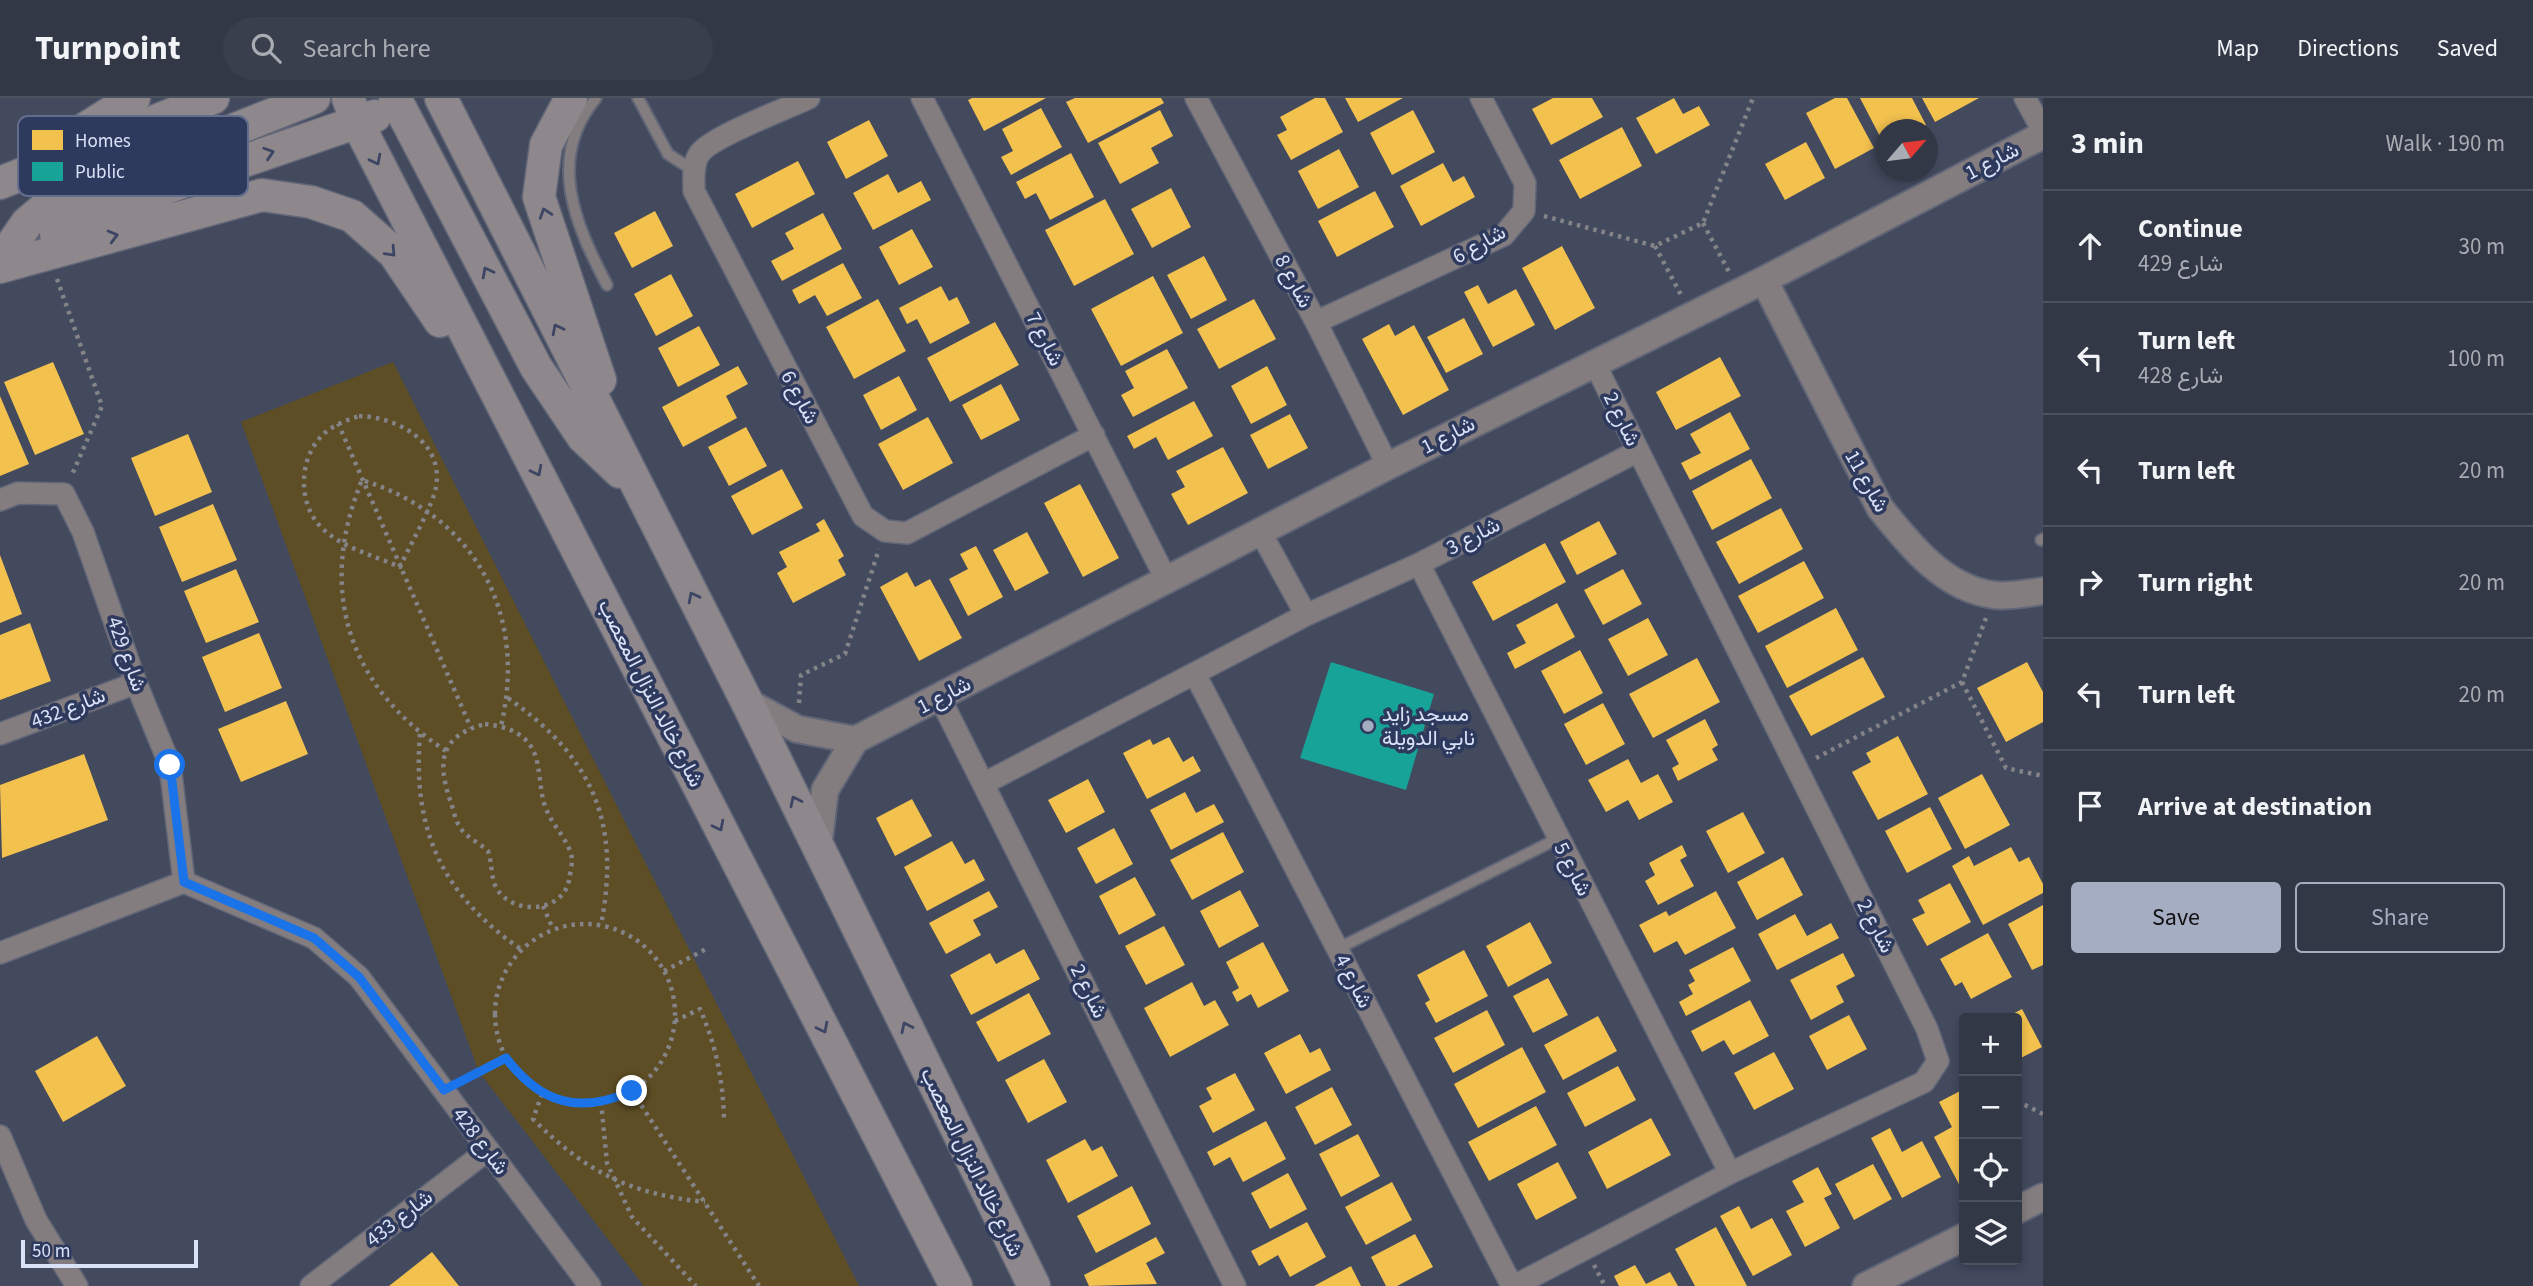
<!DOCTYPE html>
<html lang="en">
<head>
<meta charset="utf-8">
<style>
	:root { --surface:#323846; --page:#3a3f4d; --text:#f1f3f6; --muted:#a8acb3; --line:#4d525f; --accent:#a5adc2 }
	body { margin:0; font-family:"Source Sans 3",Vazirmatn,sans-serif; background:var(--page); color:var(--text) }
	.controls { position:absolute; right:21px; bottom:21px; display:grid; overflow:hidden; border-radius:7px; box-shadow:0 4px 10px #0003 }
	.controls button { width:63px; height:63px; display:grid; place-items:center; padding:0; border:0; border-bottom:2px solid var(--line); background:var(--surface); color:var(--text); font:35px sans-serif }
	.compass { position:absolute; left:1875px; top:21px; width:63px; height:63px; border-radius:50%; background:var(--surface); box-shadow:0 4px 10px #0003; rotate:62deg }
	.scale { position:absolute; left:21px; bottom:18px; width:177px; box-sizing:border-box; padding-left:7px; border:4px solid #dae2f8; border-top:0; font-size:19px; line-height:24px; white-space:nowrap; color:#dae2f8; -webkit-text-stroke:5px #2e3a5d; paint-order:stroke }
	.stop { position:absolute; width:21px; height:21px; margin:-16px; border:5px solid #1a73e8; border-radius:50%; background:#fff }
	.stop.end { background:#1a73e8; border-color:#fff; box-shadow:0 2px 7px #0008 }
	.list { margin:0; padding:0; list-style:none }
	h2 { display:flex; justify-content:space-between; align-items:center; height:91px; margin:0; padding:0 28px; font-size:30px }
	h2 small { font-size:23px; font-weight:400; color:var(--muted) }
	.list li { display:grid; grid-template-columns:46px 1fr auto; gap:21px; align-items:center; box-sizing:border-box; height:112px; padding:0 28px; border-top:2px solid var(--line) }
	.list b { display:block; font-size:26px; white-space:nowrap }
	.list p { margin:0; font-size:23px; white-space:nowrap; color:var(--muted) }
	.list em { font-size:23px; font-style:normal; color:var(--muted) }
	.actions { display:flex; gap:14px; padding:21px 28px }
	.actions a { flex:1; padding:16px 0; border:2px solid var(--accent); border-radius:7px; text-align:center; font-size:24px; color:var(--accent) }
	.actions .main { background:var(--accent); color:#111 }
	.icon { flex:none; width:38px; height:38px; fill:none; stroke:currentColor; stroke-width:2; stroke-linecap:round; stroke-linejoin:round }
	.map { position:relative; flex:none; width:2043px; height:1188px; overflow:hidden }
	header { display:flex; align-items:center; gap:42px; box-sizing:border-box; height:98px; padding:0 35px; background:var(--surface); border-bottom:2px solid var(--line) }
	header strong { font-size:33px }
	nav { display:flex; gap:38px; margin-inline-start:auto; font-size:24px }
	.search { width:490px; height:63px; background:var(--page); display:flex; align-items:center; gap:18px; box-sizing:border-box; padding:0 24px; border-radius:38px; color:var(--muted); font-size:26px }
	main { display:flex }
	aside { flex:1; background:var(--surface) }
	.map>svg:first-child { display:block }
	.green { fill:#5e4e25 }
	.homes { fill:#f2c14e }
	.public { fill:#17a398 }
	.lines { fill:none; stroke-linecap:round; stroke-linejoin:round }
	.service-casing { stroke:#616677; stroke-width:14 }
	.minor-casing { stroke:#616677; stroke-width:24 }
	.tertiary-casing { stroke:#616677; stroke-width:30 }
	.primary-casing { stroke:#616677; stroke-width:35 }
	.path { stroke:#848388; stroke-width:4.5; stroke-dasharray:3.5 5; stroke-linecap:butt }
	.service { stroke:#847d7f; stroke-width:10 }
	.minor { stroke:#847d7f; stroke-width:21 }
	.tertiary { stroke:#847d7f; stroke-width:26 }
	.primary { stroke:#8e878c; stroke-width:32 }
	.oneway { stroke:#3c4664 }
	.route { stroke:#1a73e8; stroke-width:9 }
	.poi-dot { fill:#a5adc2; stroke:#2e3a5d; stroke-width:2.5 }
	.labels { text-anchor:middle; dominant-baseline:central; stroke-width:7; stroke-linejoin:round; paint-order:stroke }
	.street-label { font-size:21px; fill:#dae2f8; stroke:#2e3a5d }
	.poi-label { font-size:21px; fill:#dae2f8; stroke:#2e3a5d; text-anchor:start }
	.key { fill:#2e3a5d; stroke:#626c8c; stroke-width:2 }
	.key-label { font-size:19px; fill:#dae2f8 }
</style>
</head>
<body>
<header>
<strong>Turnpoint</strong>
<div class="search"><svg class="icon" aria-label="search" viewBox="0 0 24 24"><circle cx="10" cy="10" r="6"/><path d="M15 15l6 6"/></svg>Search here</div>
<nav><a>Map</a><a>Directions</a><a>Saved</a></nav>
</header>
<main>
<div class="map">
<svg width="2043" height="1188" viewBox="0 0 2043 1188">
	<rect width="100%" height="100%" fill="#434a5e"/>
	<path class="green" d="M393 264 859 1188H644L479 974 241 324Z"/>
	<path class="homes" d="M972 0H1046L984 33 968 2Z
		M1075 0H1161L1164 5 1088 45 1066 4Z
		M1315 0H1325L1343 34 1291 62 1277 37 1287 32 1280 19Z
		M1345 0H1403L1358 24Z
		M1553 0H1592L1603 19 1551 47 1532 11Z
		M1674 0 1683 16 1699 8 1710 27 1656 56 1636 20Z
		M1835 0H1847L1874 50 1835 71 1806 15Z
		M1860 0H1912L1926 27 1918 32H1885V48Z
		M1922 0H1979L1935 24Z
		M1041 10 1062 49 1011 77 1001 59 1013 53 1002 31Z
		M1160 12 1173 38 1151 50 1159 65 1120 86 1098 45Z
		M1413 12 1435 54 1392 77 1370 35Z
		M869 22 888 58 846 81 827 44Z
		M1622 29 1642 68 1580 101 1559 62Z
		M1806 44 1825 80 1785 102 1765 66Z
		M1339 51 1359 89 1318 111 1298 73Z
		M1071 55 1094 99 1050 122 1036 95 1025 101 1016 84Z
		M798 63 815 96 752 130 735 96Z
		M1443 65 1453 84 1464 78 1475 99 1421 128 1400 88Z
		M888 76 898 95 921 83 931 102 873 132 853 95Z
		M1171 90 1191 129 1152 150 1131 111Z
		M1375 93 1394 129 1337 159 1318 123Z
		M1105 101 1134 156 1074 188 1045 132Z
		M655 113 673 148 632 170 614 135Z
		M823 115 842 151 782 183 771 163 794 151 785 135Z
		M912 131 933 169 899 187 879 149Z
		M1562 148 1595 210 1555 232 1522 170Z
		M1204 158 1227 202 1191 221 1167 177Z
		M843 165 862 200 827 218 815 197 799 206 792 192Z
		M671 176 693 218 656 238 634 196Z
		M1153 178 1183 235 1121 268 1091 211Z
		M1478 187 1488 206 1516 191 1535 227 1493 249 1464 194Z
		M941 188 949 203 957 199 970 225 930 246 917 221 907 226 899 210Z
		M878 201 906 253 854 281 826 229Z
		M1254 201 1276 241 1219 271 1197 231Z
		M1464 220 1483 256 1446 275 1427 239Z
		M995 224 1019 267 950 304 927 260Z
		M1389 226 1395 238 1414 227 1449 292 1403 317 1362 241Z
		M699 228 720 267 678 289 658 250Z
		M1167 251 1188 290 1133 319 1121 297 1134 290 1125 273Z
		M1720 259 1741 298 1676 332 1656 294Z
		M53 264 84 336 35 357 4 284Z
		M738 268 748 286 726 298 737 320 683 349 662 309Z
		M1267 268 1287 307 1251 326 1231 288Z
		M899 278 917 312 881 332 863 297Z
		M1001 286 1020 322 981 342 962 307Z
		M0 298 29 366 0 378Z
		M1194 303 1213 338 1168 362 1156 339 1134 351 1127 338Z
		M1730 314 1750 351 1690 382 1681 365 1701 355 1690 336Z
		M1290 316 1308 350 1268 371 1250 337Z
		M928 319 953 365 903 392 878 346Z
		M746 329 767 368 729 388 708 349Z
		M188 336 212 394 155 418 131 360Z
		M1223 349 1248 395 1188 427 1171 396 1185 389 1176 373Z
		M1751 361 1772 400 1712 432 1692 393Z
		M782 371 803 410 752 437 731 398Z
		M1080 386 1119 460 1083 479 1044 405Z
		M213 406 237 462 182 484 159 429Z
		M1781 410 1803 451 1739 486 1716 444Z
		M824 421 844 458 838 462 846 477 793 505 777 475 787 469 779 454 820 433 816 426Z
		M1599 423 1617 456 1577 477 1560 444Z
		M1027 434 1049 475 1015 493 993 452Z
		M1545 445 1566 484 1493 523 1472 484Z
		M976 448 1003 499 968 518 949 481 968 471 960 456Z
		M0 457 22 516 0 525Z
		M1804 463 1824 500 1758 535 1738 498Z
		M236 471 259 524 206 545 184 493Z
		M1623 471 1642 506 1603 527 1584 492Z
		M907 474 915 489 930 481 962 540 919 563 880 489Z
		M1557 505 1575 539 1515 571 1507 555 1526 545 1516 527Z
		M1836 510 1858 552 1787 590 1765 548Z
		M1648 520 1668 557 1628 578 1608 541Z
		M30 525 51 583 0 602V537Z
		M259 535 282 590 225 614 202 559Z
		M1580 552 1603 595 1564 616 1541 573Z
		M1863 559 1885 599 1811 638 1789 598Z
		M1697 560 1720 604 1653 640 1629 596Z
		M2027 564 2043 594V624L2006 644 1977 590Z
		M286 603 308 656 241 684 218 631Z
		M1603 605 1625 646 1586 667 1564 626Z
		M1705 621 1718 647 1712 651 1718 662 1678 683 1672 670 1679 666 1666 642Z
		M1898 638 1928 696 1878 722 1852 674 1871 664 1866 655Z
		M1169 639 1183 664 1193 658 1201 673 1147 701 1123 655 1150 641 1153 647Z
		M84 656 108 722 2 760 0 687Z
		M1628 661 1641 685 1658 676 1673 704 1639 722 1628 702 1606 714 1588 682Z
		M1982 676 2010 727 1965 751 1938 700Z
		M1088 681 1105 714 1066 735 1048 702Z
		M1185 694 1196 715 1214 706 1224 724 1171 752 1150 712Z
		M912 701 932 738 895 758 876 720Z
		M1930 709 1952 751 1907 775 1885 733Z
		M1743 714 1765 755 1728 775 1706 733Z
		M1114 730 1133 766 1096 786 1077 750Z
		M1223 734 1244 774 1192 802 1170 762Z
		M952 743 965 766 974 761 985 782 927 813 904 769Z
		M1682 747 1687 758 1680 762 1694 788 1658 807 1645 783 1655 777 1649 765Z
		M2011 749 2019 764 2029 759 2043 786V795L1983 827 1952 768 1969 758 1974 768Z
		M1783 759 1803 797 1757 822 1737 784Z
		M1135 779 1156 817 1119 837 1099 798Z
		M1950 785 1971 824 1927 848 1912 821 1925 815 1918 802Z
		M1240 792 1259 828 1219 850 1200 813Z
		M989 793 998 809 973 822 981 837 946 856 929 825Z
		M1716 793 1736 830 1685 857 1677 843 1654 855 1639 827 1666 813 1669 818Z
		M2043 807V867L2032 872 2008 826Z
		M1795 816 1807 838 1831 825 1839 840 1777 872 1758 836Z
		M1530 824 1552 865 1508 889 1486 848Z
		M1164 828 1185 867 1146 887 1125 848Z
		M1988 835 2012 879 1971 901 1962 884 1955 888 1940 861Z
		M1263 844 1289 893 1258 910 1251 896 1237 904 1232 894 1239 890 1226 864Z
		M1733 849 1751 883 1686 918 1679 904 1693 896 1688 887 1695 883 1689 872Z
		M1024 851 1040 881 971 917 950 877 990 855 996 866Z
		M1464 852 1488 898 1436 925 1425 905 1430 902 1417 877Z
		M1843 855 1855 878 1836 888 1844 904 1811 922 1790 882Z
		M1548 880 1568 917 1533 935 1513 898Z
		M1192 884 1204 908 1215 902 1229 927 1170 959 1144 910Z
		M1029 895 1051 936 998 964 976 924Z
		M1750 902 1769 938 1733 957 1724 942 1702 954 1691 933Z
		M2022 911 2042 949 2017 962V920H2005Z
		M1487 912 1505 947 1453 975 1434 940Z
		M1849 917 1867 951 1827 972 1809 938Z
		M1598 918 1617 953 1563 982 1544 947Z
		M1300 936 1310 955 1320 950 1331 972 1286 996 1264 955Z
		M97 938 126 988 63 1024 35 973Z
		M1522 949 1546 994 1478 1030 1454 986Z
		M1774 954 1794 991 1754 1012 1734 975Z
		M1044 961 1067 1004 1028 1025 1005 982Z
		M1618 968 1636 1002 1585 1029 1567 995Z
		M1235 975 1255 1012 1213 1035 1199 1008 1212 1001 1206 990Z
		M1332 989 1352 1027 1315 1047 1295 1009Z
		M1964 991V1089L1961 1090 1934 1039 1952 1029 1939 1004Z
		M1536 1008 1557 1047 1489 1083 1468 1044Z
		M1651 1020 1671 1057 1607 1091 1588 1054Z
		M1266 1023 1286 1061 1243 1084 1230 1059 1214 1068 1207 1054Z
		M1890 1030 1902 1054 1922 1043 1941 1079 1902 1100 1871 1040Z
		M1358 1036 1380 1078 1341 1099 1319 1056Z
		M1085 1041 1092 1053 1102 1048 1118 1078 1068 1105 1046 1062Z
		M1558 1064 1577 1100 1536 1122 1517 1086Z
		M1873 1066 1892 1101 1854 1122 1835 1086Z
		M1818 1069 1832 1096 1824 1100 1840 1130 1805 1149 1786 1113 1804 1104 1792 1083Z
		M1288 1075 1307 1111 1270 1131 1251 1095Z
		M1392 1084 1412 1122 1366 1147 1345 1109Z
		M1132 1088 1151 1126 1096 1155 1077 1118Z
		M1739 1108 1751 1131 1772 1120 1792 1157 1753 1178 1720 1118Z
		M1307 1124 1326 1159 1290 1179 1278 1157 1259 1168 1251 1153Z
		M1716 1129 1747 1188H1695L1675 1151Z
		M1415 1136 1433 1169 1397 1188H1386L1371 1159Z
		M1156 1139 1165 1155 1146 1165 1157 1186 1089 1188 1084 1177Z
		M432 1154 459 1188H389Z
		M1635 1167 1646 1186 1670 1174 1678 1188H1619L1614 1178Z
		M1351 1168 1361 1188H1314Z"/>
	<path class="public" d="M1331 564 1434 596 1406 692 1300 660Z"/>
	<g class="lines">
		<defs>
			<path id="service" d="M596 0C546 60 575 126 607 187
				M638 0 668 56 694 73
				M2041 442 2043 441
				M1337 851 1557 741"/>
			<path id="minor" d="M809 0C786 11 713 38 700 55 692 65 694 82 694 93L863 418 885 433 907 435 1094 337
				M922 0 1167 483
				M1196 0 1316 224 1388 368
				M2025 0 2043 33
				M1316 224 1504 137 1524 113 1525 85 1481 0
				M0 402 18 395 64 396 83 434 136 585 170 667 184 784
				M1261 435 1306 517
				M1419 466 1730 1075
				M1196 578 1512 1188
				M940 600 1235 1188
				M0 636 136 585
				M985 685 1306 517 1419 466 1638 353
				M0 855 184 784 314 840 359 879 590 1188
				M0 1038 36 1122 77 1188
				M311 1188 488 1052
				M1514 1188 1730 1075 1924 984 1938 963 1927 931 1594 264"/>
			<path id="tertiary" d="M1764 182 1880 410C1909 446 1944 491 1994 497 2009 499 2028 495 2043 493
				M747 604 797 631 855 642
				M818 750 825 692 855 642 1388 368 1764 182 2043 37
				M2017 1112 2043 1099
				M1866 1188 1964 1139"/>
			<path id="primary" d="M348 0 358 26 956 1188
				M395 0 536 269 583 339 620 374
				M441 0 747 604 1034 1188
				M571 0 546 47 539 99 600 282
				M64 44 134 0
				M0 85 213 0
				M56 136 171 88 375 18
				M4 158 27 125 52 104 314 0
				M0 169 262 97 311 104 352 118 394 155 440 223"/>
		</defs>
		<use href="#service" class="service-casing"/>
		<use href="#minor" class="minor-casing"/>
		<use href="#tertiary" class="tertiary-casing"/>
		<use href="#primary" class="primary-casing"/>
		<path class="path" d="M1544 118 1655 148 1703 125 1753 0
			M1703 125 1729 174
			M1655 148 1681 197
			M57 181 102 308 71 379
			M359 318C396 319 444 343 436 389 434 405 408 451 400 469 375 458 343 450 323 431 299 409 298 367 318 342 328 329 344 323 359 318Z
			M338 325 471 630
			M1962 584 2006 670 2043 678
			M508 600C593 660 621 724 601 827
			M799 605 801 577 845 556 879 451
			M485 626C503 628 522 633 532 650 542 668 538 694 547 713 553 728 570 744 572 761 572 767 570 776 569 782 563 814 517 817 499 794 490 783 493 767 488 753 479 744 466 740 459 728 455 721 453 710 450 702 437 663 440 638 485 626Z
			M420 636C412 732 442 797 522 852
			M446 653C347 588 317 491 362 382 474 417 528 514 501 628
			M1816 660 1962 584 1986 520
			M543 808 553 831
			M495 916a90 90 0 1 1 180 0a90 90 0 1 1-180 0Z
			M664 873 708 850
			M675 923 700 911C716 948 723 981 724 1021
			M461 983 506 960
			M632 993 759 1188
			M542 996 533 1021C586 1074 630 1096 705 1104
			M2017 1003 2043 1016
			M601 1004 607 1065 632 1119 696 1188
			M1594 1167 1605 1188"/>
		<use href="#service" class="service"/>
		<use href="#minor" class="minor"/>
		<use href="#tertiary" class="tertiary"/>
		<use href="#primary" class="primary"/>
	</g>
	<defs><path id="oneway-chevron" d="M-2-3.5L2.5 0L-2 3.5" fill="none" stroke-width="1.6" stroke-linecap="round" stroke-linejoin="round" transform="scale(1.75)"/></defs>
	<g class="oneway">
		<use href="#oneway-chevron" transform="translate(269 55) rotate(-18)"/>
		<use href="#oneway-chevron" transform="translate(376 62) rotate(63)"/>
		<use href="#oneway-chevron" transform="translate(545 115) rotate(-108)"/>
		<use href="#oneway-chevron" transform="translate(113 138) rotate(-15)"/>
		<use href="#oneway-chevron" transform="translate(391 154) rotate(47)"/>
		<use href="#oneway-chevron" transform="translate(487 174) rotate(-117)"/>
		<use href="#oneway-chevron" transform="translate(557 231) rotate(-117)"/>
		<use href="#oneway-chevron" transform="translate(537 373) rotate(63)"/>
		<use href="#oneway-chevron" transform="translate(693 499) rotate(-117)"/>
		<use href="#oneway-chevron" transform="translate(795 703) rotate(-116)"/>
		<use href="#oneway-chevron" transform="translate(719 728) rotate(63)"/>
		<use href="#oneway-chevron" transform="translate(906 929) rotate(-116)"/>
		<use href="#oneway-chevron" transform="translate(823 930) rotate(63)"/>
	</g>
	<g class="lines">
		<path class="route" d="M170 667 184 784 314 840 359 879 444 992 506 960C540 1005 579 1017 632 993"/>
	</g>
	<circle class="poi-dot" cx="1368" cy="628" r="7"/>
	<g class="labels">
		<g class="street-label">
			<text transform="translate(1992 63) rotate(-27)">شارع 1</text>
			<text transform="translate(1479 146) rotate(-29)">شارع 6</text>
			<text transform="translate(1294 183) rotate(62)">شارع 8</text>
			<text transform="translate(1045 241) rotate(63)">شارع 7</text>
			<text transform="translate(800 299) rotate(62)">شارع 6</text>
			<text transform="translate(1622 321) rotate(64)">شارع 2</text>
			<text transform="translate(1448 337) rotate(-27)">شارع 1</text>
			<text transform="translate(1867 383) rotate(61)">شارع 11</text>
			<text transform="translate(1473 438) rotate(-27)">شارع 3</text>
			<text transform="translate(127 556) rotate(70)">شارع 429</text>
			<text transform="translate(651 595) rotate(63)">شارع خالد النزال المعصب</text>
			<text transform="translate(944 597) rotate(-27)">شارع 1</text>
			<text transform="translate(68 610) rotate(-21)">شارع 432</text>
			<text transform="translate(1573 771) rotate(63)">شارع 5</text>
			<text transform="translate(1876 828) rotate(63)">شارع 2</text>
			<text transform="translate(1354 883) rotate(63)">شارع 4</text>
			<text transform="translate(1089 893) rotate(64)">شارع 2</text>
			<text transform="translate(481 1043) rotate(53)">شارع 428</text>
			<text transform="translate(972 1064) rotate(64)">شارع خالد النزال المعصب</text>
			<text transform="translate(399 1120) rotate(-38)">شارع 433</text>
		</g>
		<g class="poi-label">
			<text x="1382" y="616">مسجد زايد<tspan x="1382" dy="24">نابي الدويلة</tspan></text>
		</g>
	</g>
	<rect x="18" y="18" width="230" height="80" rx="10" class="key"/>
	<rect x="32" y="32" width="31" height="20" fill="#f2c14e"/>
	<rect x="32" y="64" width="31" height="19" fill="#17a398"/>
	<g class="key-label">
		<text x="75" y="49">Homes</text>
		<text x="75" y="80">Public</text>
	</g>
</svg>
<div class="controls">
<button>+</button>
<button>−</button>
<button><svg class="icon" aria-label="locate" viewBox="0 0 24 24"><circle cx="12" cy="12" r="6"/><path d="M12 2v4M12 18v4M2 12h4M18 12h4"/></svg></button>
<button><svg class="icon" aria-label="layers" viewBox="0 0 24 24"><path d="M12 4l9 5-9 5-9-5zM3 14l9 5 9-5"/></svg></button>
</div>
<svg class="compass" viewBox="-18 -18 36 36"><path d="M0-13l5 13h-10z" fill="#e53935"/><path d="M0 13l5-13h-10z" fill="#a8acb3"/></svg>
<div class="scale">50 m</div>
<div class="stop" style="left:170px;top:667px"></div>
<div class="stop end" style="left:632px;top:993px"></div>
</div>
<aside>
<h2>3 min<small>Walk · 190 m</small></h2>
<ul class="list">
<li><svg class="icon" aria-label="ahead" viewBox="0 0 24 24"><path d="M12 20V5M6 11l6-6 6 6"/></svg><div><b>Continue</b><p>شارع 429</p></div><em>30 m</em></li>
<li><svg class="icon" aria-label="left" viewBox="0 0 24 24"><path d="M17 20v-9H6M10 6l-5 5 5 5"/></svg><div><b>Turn left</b><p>شارع 428</p></div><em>100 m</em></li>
<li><svg class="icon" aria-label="left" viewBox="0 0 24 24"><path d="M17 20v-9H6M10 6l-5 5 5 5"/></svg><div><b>Turn left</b></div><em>20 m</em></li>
<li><svg class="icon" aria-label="right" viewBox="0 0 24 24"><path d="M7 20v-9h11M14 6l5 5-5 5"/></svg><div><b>Turn right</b></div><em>20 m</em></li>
<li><svg class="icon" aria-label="left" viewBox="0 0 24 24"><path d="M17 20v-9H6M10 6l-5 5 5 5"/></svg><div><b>Turn left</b></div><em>20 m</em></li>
<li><svg class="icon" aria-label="arrive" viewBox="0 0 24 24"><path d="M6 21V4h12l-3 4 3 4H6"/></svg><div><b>Arrive at destination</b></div></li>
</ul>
<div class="actions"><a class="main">Save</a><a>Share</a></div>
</aside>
</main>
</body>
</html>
